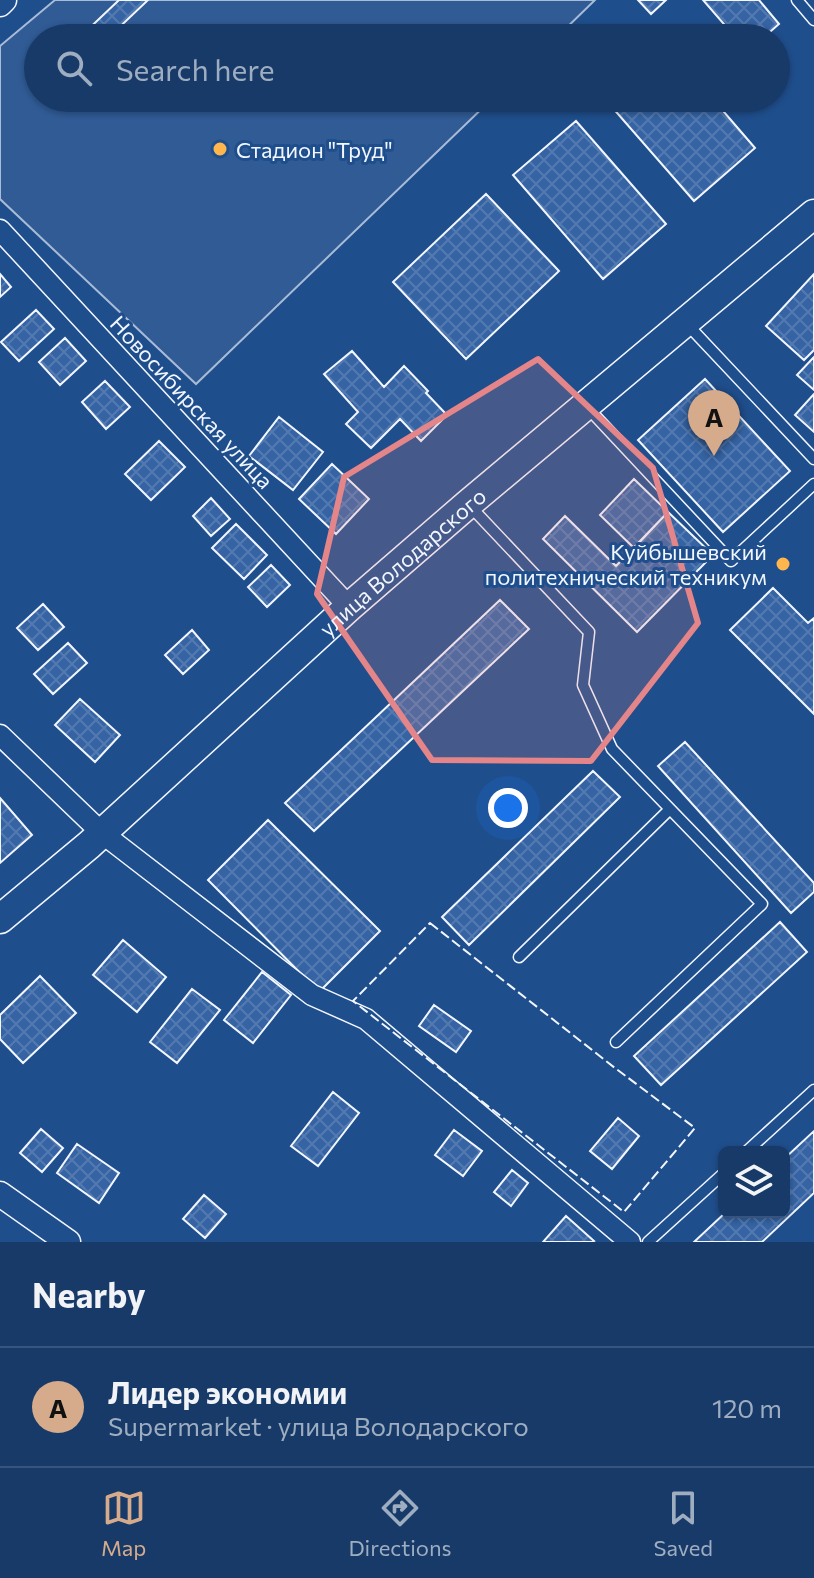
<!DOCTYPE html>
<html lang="en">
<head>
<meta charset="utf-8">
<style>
	:root { --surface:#173a69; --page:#244571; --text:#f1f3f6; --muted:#9eadc0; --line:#36547d; --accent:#d6ab8b }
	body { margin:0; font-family:Commissioner,sans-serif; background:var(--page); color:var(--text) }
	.controls { position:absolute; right:24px; bottom:24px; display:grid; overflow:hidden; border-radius:12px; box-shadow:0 2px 6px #0004 }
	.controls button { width:72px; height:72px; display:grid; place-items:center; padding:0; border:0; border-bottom:2px solid var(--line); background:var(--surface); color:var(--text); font:40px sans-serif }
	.you { position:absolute; left:508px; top:808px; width:28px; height:28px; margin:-20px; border:6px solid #fff; border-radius:50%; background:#1a73e8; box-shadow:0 0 0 12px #1a73e833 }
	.badge { display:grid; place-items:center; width:52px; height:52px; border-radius:50%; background:var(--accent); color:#111; font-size:26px; font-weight:700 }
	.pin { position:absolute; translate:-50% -66px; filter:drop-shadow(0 2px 4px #0008) }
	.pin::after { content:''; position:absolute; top:42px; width:28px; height:24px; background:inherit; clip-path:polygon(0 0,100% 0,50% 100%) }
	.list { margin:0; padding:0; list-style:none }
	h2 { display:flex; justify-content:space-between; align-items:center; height:104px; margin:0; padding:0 32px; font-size:34px }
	h2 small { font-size:26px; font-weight:400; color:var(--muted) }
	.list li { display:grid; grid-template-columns:52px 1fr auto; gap:24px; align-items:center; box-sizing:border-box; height:120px; padding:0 32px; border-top:2px solid var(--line) }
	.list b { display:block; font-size:30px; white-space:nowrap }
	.list p { margin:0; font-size:26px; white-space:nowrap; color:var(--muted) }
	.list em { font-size:26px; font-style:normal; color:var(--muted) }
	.icon { flex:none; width:44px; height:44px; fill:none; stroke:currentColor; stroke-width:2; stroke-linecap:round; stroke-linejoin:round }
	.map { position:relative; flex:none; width:814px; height:1242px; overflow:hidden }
	.search { position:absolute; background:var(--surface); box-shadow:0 2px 6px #0004; left:24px; right:24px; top:24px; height:88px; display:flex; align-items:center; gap:20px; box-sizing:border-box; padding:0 28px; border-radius:44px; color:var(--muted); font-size:30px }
	.sheet { height:224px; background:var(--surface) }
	nav { display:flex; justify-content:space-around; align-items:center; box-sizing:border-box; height:112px; border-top:2px solid var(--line); background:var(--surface); font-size:22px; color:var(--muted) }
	nav a { display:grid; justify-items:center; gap:4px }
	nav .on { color:var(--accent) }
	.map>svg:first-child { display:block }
	.pitch { fill:#305b95; stroke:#a8bbd7; stroke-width:2 }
	.building { fill:url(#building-cross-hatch); stroke:#f2f6ff; stroke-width:2 }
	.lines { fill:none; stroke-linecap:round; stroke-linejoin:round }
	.service-casing { stroke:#f2f6ff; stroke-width:13 }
	.minor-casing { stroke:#f2f6ff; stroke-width:23 }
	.tertiary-casing { stroke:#f2f6ff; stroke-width:27 }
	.secondary-casing { stroke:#f2f6ff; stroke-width:31 }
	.service { stroke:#1f4e8c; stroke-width:10 }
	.minor { stroke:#1f4e8c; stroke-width:20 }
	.tertiary { stroke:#1f4e8c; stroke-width:24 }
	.secondary { stroke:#1f4e8c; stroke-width:28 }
	.fence { stroke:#f2f6ff; stroke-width:2; stroke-dasharray:10 4; stroke-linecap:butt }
	.marked { fill:#e38589; fill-opacity:0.2; stroke:#e38589; stroke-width:6; stroke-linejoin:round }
	.poi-dot { fill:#ffb74d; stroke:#1f4e8c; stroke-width:3 }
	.labels { text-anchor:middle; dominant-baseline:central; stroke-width:6; stroke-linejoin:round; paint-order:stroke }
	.poi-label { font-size:22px; fill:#f2f6ff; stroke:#1f4e8c; text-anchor:start }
	.street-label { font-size:22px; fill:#f2f6ff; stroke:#1f4e8c }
</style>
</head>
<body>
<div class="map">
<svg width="814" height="1242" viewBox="0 0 814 1242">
	<defs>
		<pattern id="building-cross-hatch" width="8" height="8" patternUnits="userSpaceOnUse" patternTransform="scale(2)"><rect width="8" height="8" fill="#3563a3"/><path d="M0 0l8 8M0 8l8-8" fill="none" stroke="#537ab1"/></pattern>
	</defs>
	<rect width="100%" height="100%" fill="#1f4e8c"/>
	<path class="pitch" d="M55 0H595L556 38H38V98H493L196 384 0 199V46Z"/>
	<path class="building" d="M119 0H148L108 38H79Z
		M638 0H666L651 14Z
		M703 0H759L779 24 763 38H736Z
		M604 98H712L755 148 694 201Z
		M576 121 666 224 603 279 513 175Z
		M486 194 559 271 466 359 393 282Z
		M0 274 11 287 0 297Z
		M814 274V350L804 360 766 326Z
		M36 310 54 329 19 361 1 342Z
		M65 338 86 361 60 385 39 362Z
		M352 351 384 387 404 366 428 391 426 393 447 415 421 441 400 419 371 448 346 424 358 412 324 374Z
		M814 357V390L797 375Z
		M705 379 790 471 723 532 638 440Z
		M105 381 130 407 106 429 82 402Z
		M814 394V432L795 415Z
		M279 417 323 452 293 490 249 456Z
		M159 441 185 467 151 500 125 474Z
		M332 464 369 499 336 534 299 499Z
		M634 479 668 512 634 548 600 515Z
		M211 498 230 519 211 536 193 516Z
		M668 512 713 555 637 632 543 539 565 516 616 566Z
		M236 524 267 555 244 579 212 548Z
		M271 565 290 585 267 607 248 587Z
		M773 588 808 623 814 618V714L730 630Z
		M500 600 529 629 314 831 285 803Z
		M43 604 64 627 38 650 17 628Z
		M192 630 209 650 183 674 165 655Z
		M68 643 87 663 53 694 34 674Z
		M80 699 120 735 95 762 55 725Z
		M685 742 814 883V892L791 913 658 766Z
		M593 771 620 797 469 945 442 917Z
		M0 798 32 835 0 863Z
		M268 820 380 931 319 992 208 880Z
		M780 922 807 952 661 1085 634 1056Z
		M123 940 166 977 137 1012 93 975Z
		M262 972 291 995 253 1043 224 1020Z
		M40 976 76 1013 23 1063 0 1039V1015Z
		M192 989 220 1010 177 1063 150 1042Z
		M434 1005 471 1031 456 1052 419 1026Z
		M333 1092 359 1113 318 1166 291 1146Z
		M618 1118 639 1136 612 1169 590 1151Z
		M41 1129 63 1148 42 1172 20 1153Z
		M454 1130 482 1151 463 1176 435 1155Z
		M814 1131V1193L762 1242H694L726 1212H784V1159Z
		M77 1144 119 1173 99 1203 57 1173Z
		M512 1170 528 1183 511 1206 494 1192Z
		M204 1195 226 1214 205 1238 183 1219Z
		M566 1216 594 1241 592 1242H543Z"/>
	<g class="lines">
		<defs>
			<path id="service" d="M797 0 814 20
				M686 323 814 459
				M586 406 731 561 814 484
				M470 506 589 632 583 685 612 749 762 904 616 1042
				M519 957 670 809
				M746 1152 814 1090
				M648 1242 724 1173"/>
			<path id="minor" d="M0 230 349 607
				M0 735 102 833 312 995 366 1019 630 1242"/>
			<path id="tertiary" d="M0 4 4 0
				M0 1194 68 1242"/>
			<g id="secondary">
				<path id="s1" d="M0 919 89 845 349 607 468 504 814 214"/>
			</g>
		</defs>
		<use href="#service" class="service-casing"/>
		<use href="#minor" class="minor-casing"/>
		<use href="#tertiary" class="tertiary-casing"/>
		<use href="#secondary" class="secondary-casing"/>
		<use href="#service" class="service"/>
		<use href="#minor" class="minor"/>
		<use href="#tertiary" class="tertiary"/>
		<use href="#secondary" class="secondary"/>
		<path class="fence" d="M430 923 615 1068 695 1128 624 1212 353 1001Z"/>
	</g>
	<path class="marked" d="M538 359 653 468 698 623 591 761 432 760 317 594 344 477Z"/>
	<g class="poi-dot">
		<circle cx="220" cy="149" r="8"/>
		<circle cx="783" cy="564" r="8"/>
	</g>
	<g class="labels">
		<g class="poi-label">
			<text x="236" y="149">Стадион "Труд"</text>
			<text x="767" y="551" text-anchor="end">Куйбышевский<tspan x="767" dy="25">политехнический техникум</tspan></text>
		</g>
		<g class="street-label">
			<text transform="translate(192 402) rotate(47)">Новосибирская улица</text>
			<text stroke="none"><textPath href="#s1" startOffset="538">улица Володарского</textPath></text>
		</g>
	</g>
</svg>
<div class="controls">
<button><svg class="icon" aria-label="layers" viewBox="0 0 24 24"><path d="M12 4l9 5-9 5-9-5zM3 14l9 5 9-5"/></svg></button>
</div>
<div class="you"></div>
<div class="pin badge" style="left:714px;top:456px">A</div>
<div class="search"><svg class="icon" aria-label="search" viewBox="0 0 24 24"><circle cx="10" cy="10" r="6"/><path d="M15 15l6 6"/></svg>Search here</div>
</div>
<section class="sheet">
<h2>Nearby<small></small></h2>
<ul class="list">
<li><span class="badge">A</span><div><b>Лидер экономии</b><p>Supermarket · улица Володарского</p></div><em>120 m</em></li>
</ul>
</section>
<nav>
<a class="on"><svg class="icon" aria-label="map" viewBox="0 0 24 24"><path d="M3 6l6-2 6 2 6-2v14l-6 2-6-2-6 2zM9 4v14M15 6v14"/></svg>Map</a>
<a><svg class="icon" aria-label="directions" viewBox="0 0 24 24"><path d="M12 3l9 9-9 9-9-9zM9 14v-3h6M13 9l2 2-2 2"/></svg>Directions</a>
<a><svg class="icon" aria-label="saved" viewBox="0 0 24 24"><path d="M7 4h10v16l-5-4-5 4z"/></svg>Saved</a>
</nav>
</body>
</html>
